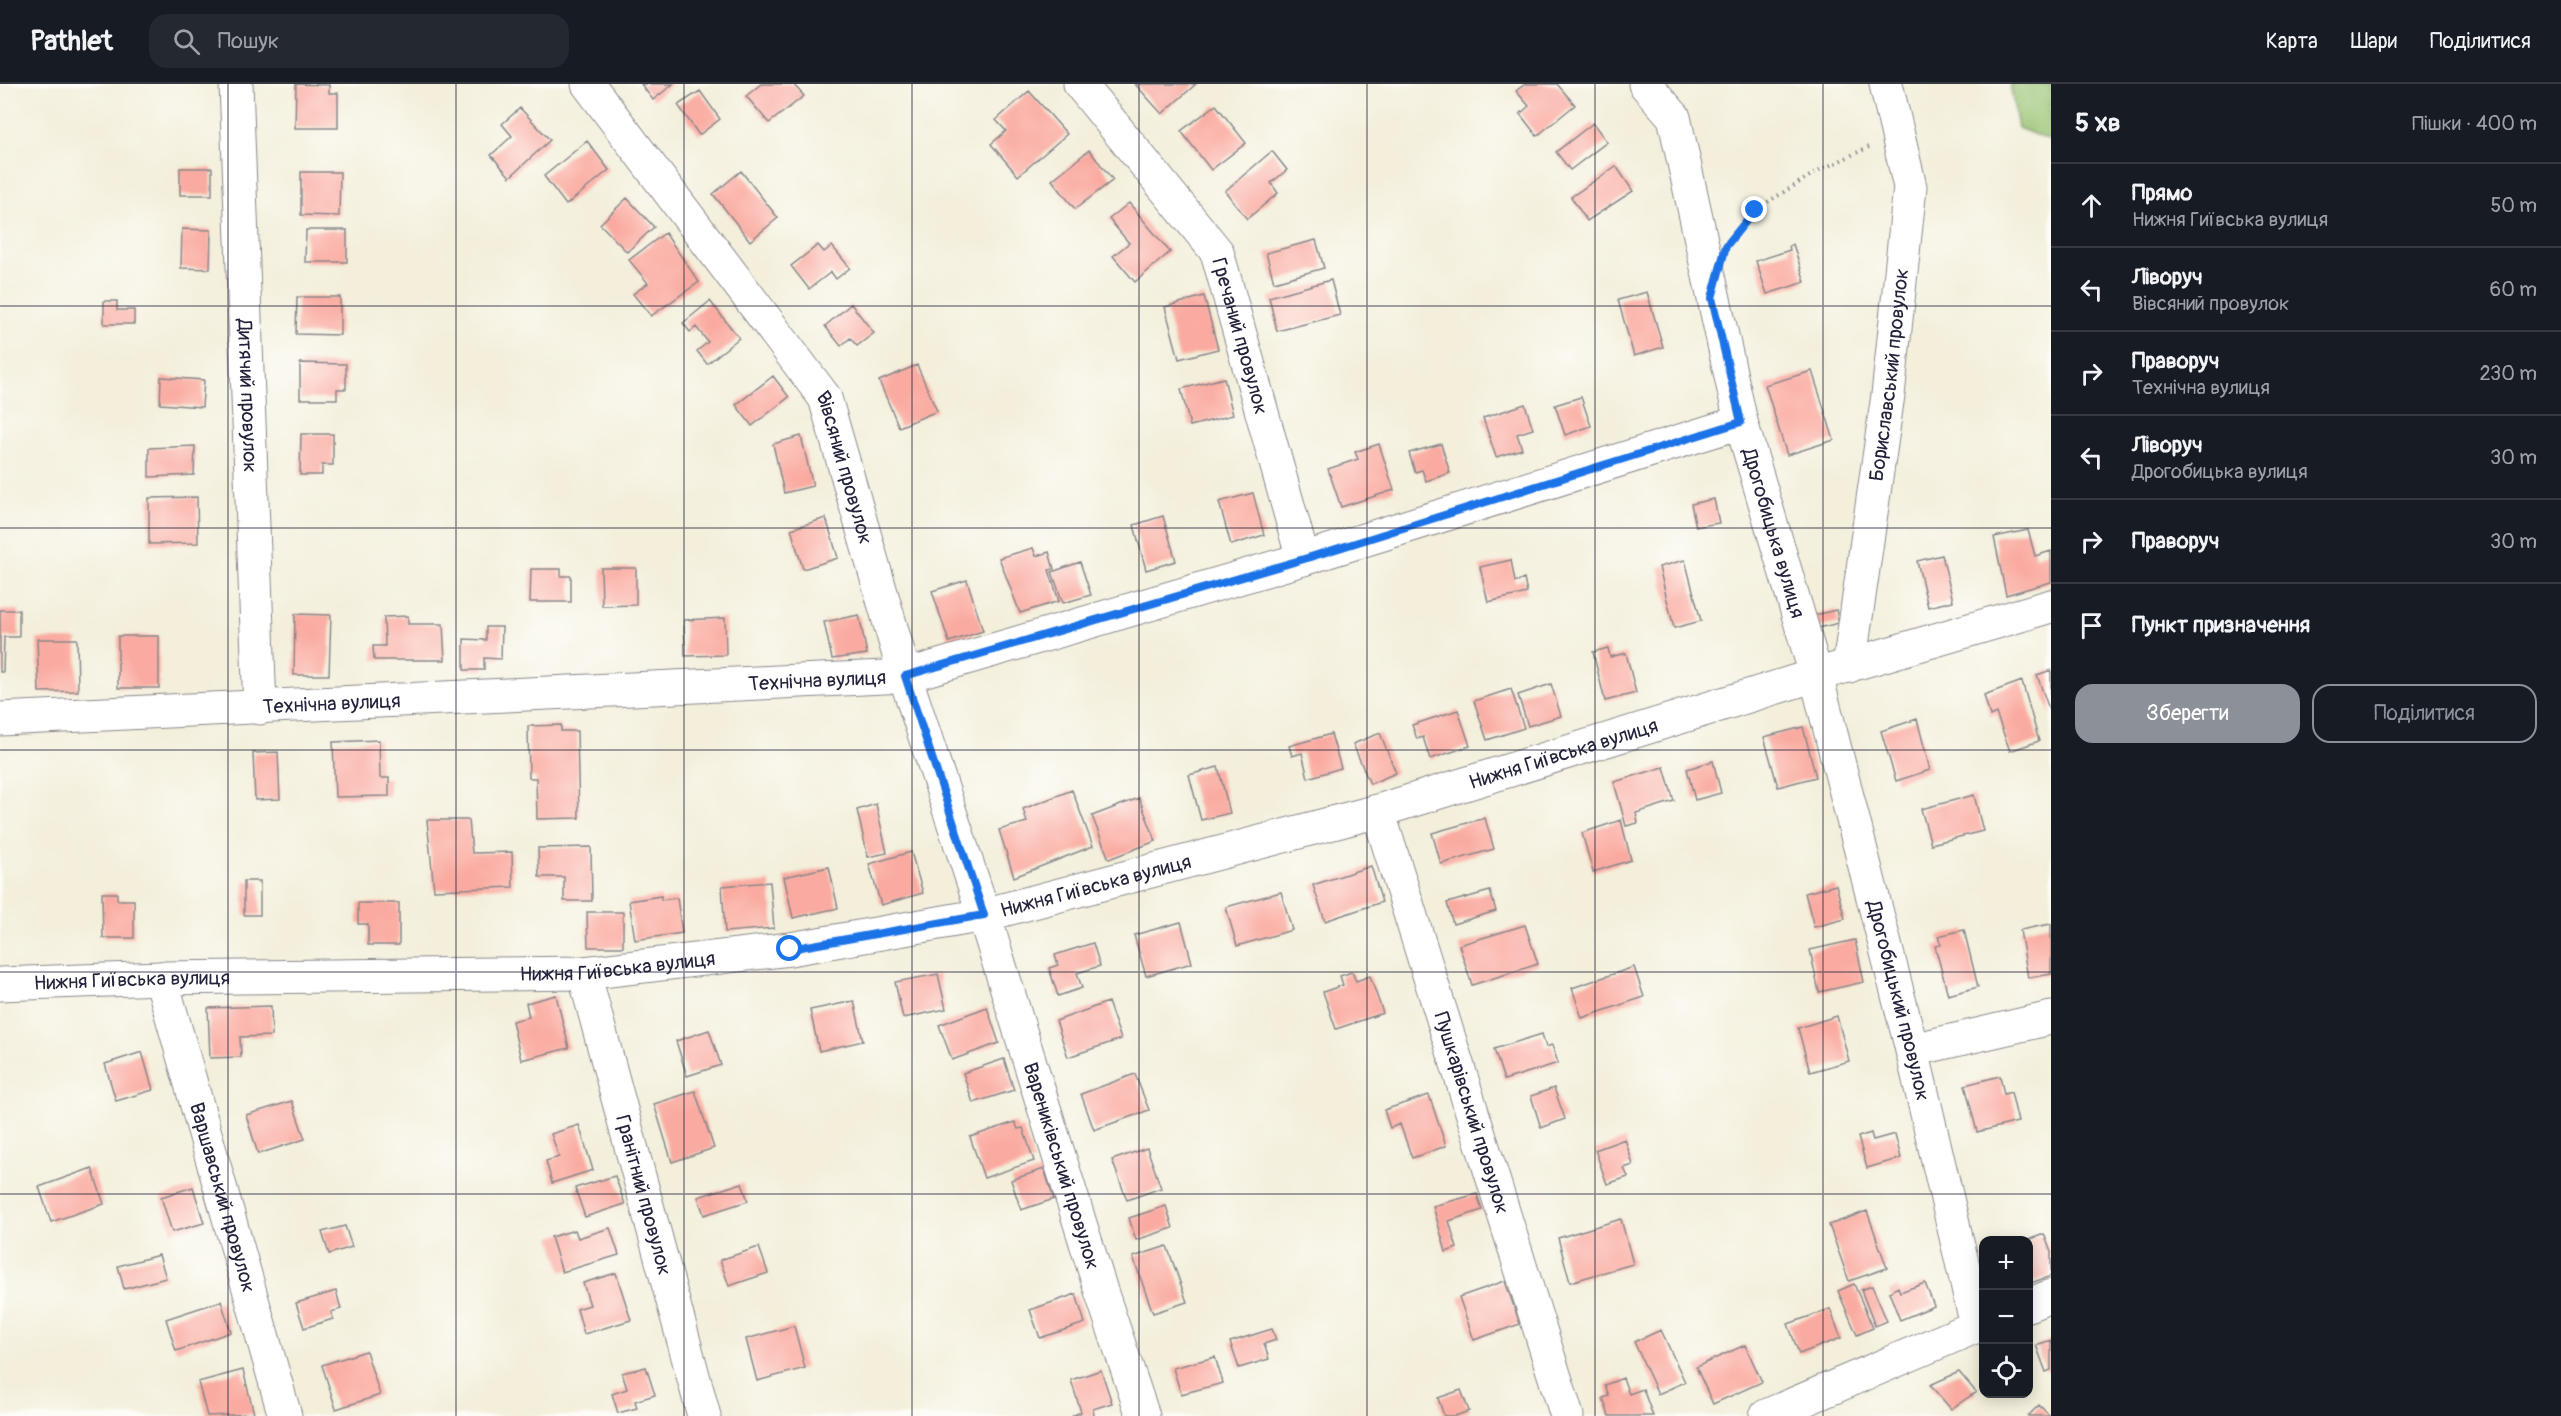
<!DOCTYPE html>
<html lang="uk">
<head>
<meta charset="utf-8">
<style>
	:root { --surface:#171b24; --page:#242831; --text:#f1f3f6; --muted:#9ea1a6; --line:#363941; --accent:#8c9099 }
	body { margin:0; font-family:Pangolin,sans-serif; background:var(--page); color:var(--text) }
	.controls { position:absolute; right:18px; bottom:18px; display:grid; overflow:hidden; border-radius:12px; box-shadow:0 3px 15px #0003 }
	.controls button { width:54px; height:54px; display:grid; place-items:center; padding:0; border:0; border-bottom:2px solid var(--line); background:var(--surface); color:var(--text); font:30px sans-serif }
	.stop { position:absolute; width:18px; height:18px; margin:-14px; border:4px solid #1a73e8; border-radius:50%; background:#fff }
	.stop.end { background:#1a73e8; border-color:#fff; box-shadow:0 2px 6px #0008 }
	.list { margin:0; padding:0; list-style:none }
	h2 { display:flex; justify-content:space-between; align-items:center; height:78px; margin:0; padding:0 24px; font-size:26px }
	h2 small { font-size:20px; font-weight:400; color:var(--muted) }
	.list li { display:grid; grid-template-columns:39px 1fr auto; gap:18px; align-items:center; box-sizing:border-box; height:84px; padding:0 24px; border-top:2px solid var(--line) }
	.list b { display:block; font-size:22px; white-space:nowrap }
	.list p { margin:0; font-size:20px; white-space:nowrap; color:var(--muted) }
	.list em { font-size:20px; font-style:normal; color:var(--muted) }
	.actions { display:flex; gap:12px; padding:18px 24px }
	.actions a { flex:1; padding:14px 0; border:2px solid var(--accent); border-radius:18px; text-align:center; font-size:21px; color:var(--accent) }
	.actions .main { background:var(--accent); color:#fff }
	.icon { flex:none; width:33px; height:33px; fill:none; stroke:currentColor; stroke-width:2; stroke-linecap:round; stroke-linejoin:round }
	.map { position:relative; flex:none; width:2051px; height:1332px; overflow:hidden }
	header { display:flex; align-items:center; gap:36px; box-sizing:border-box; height:84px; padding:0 30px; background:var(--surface); border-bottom:2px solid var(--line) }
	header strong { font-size:28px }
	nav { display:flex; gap:33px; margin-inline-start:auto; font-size:21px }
	.search { width:420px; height:54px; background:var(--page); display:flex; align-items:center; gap:15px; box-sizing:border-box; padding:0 21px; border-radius:18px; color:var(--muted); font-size:22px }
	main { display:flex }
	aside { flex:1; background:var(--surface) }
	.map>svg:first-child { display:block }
	.green { fill:#96c26f; stroke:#5c7255; stroke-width:1.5 }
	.building { fill:#faaba1 }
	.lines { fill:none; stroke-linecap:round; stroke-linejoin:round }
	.minor-casing { stroke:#8a888b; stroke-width:35 }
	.path { stroke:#8a888b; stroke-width:4; stroke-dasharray:1.5 4.5; stroke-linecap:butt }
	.minor { stroke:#fff; stroke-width:33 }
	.route { stroke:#1a73e8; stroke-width:8 }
	.grid { fill:none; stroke:#22223b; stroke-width:1.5; stroke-opacity:0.55 }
	.labels { text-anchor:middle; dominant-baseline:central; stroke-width:5; stroke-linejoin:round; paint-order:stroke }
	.street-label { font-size:20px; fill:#22223b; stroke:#fdfcf7 }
</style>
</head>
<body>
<header>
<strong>Pathlet</strong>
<div class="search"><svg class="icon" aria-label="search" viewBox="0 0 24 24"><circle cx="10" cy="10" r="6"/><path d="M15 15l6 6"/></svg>Пошук</div>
<nav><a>Карта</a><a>Шари</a><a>Поділитися</a></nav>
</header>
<main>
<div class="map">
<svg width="2051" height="1332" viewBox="0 0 2051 1332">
	<rect width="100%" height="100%" fill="#fdfcf7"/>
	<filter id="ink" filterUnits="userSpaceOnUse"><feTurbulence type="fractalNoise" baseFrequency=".0167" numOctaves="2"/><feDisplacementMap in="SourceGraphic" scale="12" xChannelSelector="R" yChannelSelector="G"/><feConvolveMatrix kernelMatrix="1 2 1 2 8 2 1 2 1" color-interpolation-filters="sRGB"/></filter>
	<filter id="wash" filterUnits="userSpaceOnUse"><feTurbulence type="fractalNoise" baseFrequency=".008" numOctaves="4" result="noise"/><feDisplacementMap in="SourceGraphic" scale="24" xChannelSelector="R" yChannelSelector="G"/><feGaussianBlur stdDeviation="1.35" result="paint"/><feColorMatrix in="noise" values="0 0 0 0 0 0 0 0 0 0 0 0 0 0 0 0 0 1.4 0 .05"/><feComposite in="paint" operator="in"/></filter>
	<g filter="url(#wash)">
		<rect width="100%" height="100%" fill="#f3efdb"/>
		<path class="green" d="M2010 0H2051V57L2018 44Z"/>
		<g id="blocks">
			<path class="building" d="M296 0 329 1V9H338V44H295Z
				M641 0H673L653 16Z
				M761 0H793L804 12 769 39 746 12Z
				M1135 0H1196L1162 30Z
				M1525 0H1557L1575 21 1537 52 1520 30 1529 22 1516 7Z
				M700 7 720 35 699 51 678 21Z
				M1029 7 1067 50 1018 92 991 60 1006 47 996 36Z
				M1216 21 1246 59 1211 86 1181 47Z
				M520 24 550 56 510 93 491 71 512 52 502 40Z
				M1593 39 1607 58 1570 86 1556 68Z
				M587 57 609 86 566 121 544 92Z
				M1089 66 1113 96 1075 125 1052 96Z
				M1272 67 1287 86 1271 99 1278 109 1247 135 1225 107Z
				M1616 82 1633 107 1587 137 1571 113Z
				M180 84H212V111H180Z
				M741 87 778 134 750 157 713 110Z
				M301 88H340L339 132 301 131Z
				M627 114 654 143 627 168 600 140Z
				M1129 119 1170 168 1135 198 1113 172 1129 159 1109 135Z
				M182 145 211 146 210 185 181 184Z
				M306 146H347V178H305Z
				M665 149 699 198 651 232 633 210 648 199 629 176Z
				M1316 156 1324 184 1274 198 1266 169Z
				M1793 160 1805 198 1767 210 1756 177 1790 166 1789 162Z
				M818 161 824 168 832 162 850 184 836 195 831 188 809 205 791 182Z
				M1331 196 1340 231 1277 247 1269 213Z
				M1647 208 1663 263 1634 272 1618 216Z
				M1204 212 1218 265 1179 275 1165 223Z
				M297 213H340V251L296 250Z
				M104 217H117V226H134V240H104Z
				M710 217 739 254 707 280 697 267 708 258 696 243 690 248 683 239Z
				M851 220 874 249 857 262 850 254 841 262 825 242Z
				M300 279 346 280V305H337V315H300Z
				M917 281 937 327 899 343 879 297Z
				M1812 287 1834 356 1787 371 1765 301Z
				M773 292 789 313 752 342 736 321Z
				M161 293 204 296 202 323 160 320Z
				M1224 294 1233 331 1190 342 1181 305Z
				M1581 313 1591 342 1565 351 1555 321Z
				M1525 320 1533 345 1517 350 1522 365 1496 373 1483 334Z
				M301 350H333V381H322V391H300Z
				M801 352 813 402 784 409 773 360Z
				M1379 360 1394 406 1341 423 1328 385 1358 375 1355 368Z
				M1441 360 1450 389 1426 397 1422 386 1415 388 1409 369Z
				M195 362 194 391 149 393V364Z
				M1253 409 1264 451 1231 461 1219 418Z
				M197 413 198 459 149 460V414Z
				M1714 415 1719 439 1696 443 1691 420Z
				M1163 432 1176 477 1146 486 1134 441Z
				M826 434 838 474 803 485 791 445Z
				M2028 446 2035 472 2051 467V498L2006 511 1994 453Z
				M1033 464 1036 472 1049 468 1054 485 1049 486 1059 517 1020 529 999 474Z
				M1942 471 1953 517 1928 523 1917 477Z
				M1511 476 1515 498 1524 495 1527 509 1488 518 1480 483Z
				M1685 476 1701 537 1674 544 1659 483Z
				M1080 478 1091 511 1063 519 1052 488Z
				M601 484H636V521L602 522Z
				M531 485H561V492H571V518H530Z
				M967 496 983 547 949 558 932 507Z
				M0 526H19V553H4L3 588H0Z
				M1836 526 1839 539 1818 544 1815 531Z
				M295 530 331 531 329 591H294Z
				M859 531 867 570 832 575 824 538Z
				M408 532V540H443L445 576H374L373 562H385L384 533Z
				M725 534 726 571 685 572 684 536Z
				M486 543H502L501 575 484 574V586H464V555L486 556Z
				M118 552H159V604H118Z
				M37 555H77L78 607 39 608Z
				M1608 564 1610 573 1626 569 1636 609 1605 617 1593 568Z
				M2051 586V631L2037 591Z
				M2022 597 2039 657 2010 667 1996 629 1990 632 1984 611Z
				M1551 600 1561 632 1528 642 1518 611Z
				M1511 605 1524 644 1487 656 1474 617Z
				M1458 626 1470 662 1430 675 1423 653 1417 655 1412 641Z
				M1917 635 1930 686 1896 697 1881 647Z
				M561 641V647H577L579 734 537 735 536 694H529L528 642Z
				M1803 643 1816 693 1778 703 1764 653Z
				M1380 649 1396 689 1370 700 1353 660Z
				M1331 650 1341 684 1308 694 1302 669 1292 672 1289 662Z
				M379 656 380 694H389V712L335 713 333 658Z
				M278 668 280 715 255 716 253 669Z
				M1713 677 1721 709 1695 716 1687 685Z
				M1218 683 1230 729 1201 736 1189 691Z
				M1664 683 1674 717 1636 729 1638 739 1626 742 1614 698Z
				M1072 706 1093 762 1014 793 999 746 1027 738 1023 725Z
				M1974 711 1983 747 1931 760 1921 725Z
				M1139 714 1156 757 1109 775 1092 732Z
				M876 720 887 769 868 773 857 726Z
				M1485 734 1494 765 1441 780 1432 749Z
				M427 736H469L472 769 512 768 513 803 434 806Z
				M1621 736 1631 776 1593 788 1582 749Z
				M591 763 592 817H564V793H539L538 764Z
				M911 768 923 809 881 821 869 780Z
				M1371 782 1382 818 1325 837 1313 801Z
				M829 783 838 824 793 834 784 793Z
				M244 797H260V831H244Z
				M770 798 774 844 725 848 722 802Z
				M1836 801 1845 835 1814 843 1805 809Z
				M1490 807 1496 827 1453 840 1447 819Z
				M1281 808 1292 846 1237 862 1226 823Z
				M102 809H117V816H134V854H103Z
				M661 812V816L677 814 682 849 635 856 629 817Z
				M358 819H399V861H368V840H358Z
				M587 828H623V863H588Z
				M1181 838 1192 879 1146 892 1134 851Z
				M2051 840V890L2028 894 2020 846Z
				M1525 841 1538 880 1472 901 1459 861Z
				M1964 846 1978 903 1948 911 1935 862 1941 861 1938 852Z
				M1855 856 1864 898 1819 908 1810 866Z
				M1093 859 1100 882 1077 889 1082 904 1058 912 1049 884 1058 881 1055 871Z
				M1634 883 1644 913 1582 934 1572 904Z
				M1352 888 1356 897 1370 892 1383 929 1336 945 1323 908 1343 901 1340 892Z
				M938 890 946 925 903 934 895 898Z
				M556 911 569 964 521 976 512 937 529 933 526 919Z
				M854 917 863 957 819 967 810 926Z
				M1108 918 1121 955 1068 973 1056 937Z
				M271 922 272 952 240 953 241 973 210 974 208 924Z
				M987 923 999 959 952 976 939 941Z
				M1837 932 1849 977 1810 988 1798 944Z
				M709 946 721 981 687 992 676 957Z
				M1542 950 1546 963 1552 961 1558 979 1504 996 1494 965Z
				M142 968 153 1006 116 1017 105 980Z
				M1004 975 1014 1006 973 1019 963 989Z
				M1135 990 1149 1026 1094 1046 1081 1010Z
				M2000 992 2004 1010 2011 1008 2018 1038 1977 1048 1965 1001Z
				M1554 1004 1565 1035 1541 1044 1531 1012Z
				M695 1007 714 1064 672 1078 654 1020Z
				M1429 1011 1446 1062 1412 1074 1400 1040 1390 1044 1384 1026Z
				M292 1017 305 1055 258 1070 246 1031Z
				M1015 1038 1018 1045 1023 1044 1034 1077 984 1094 970 1053Z
				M579 1041 593 1086 552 1099 546 1077 559 1073 551 1050Z
				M1871 1049 1873 1056 1895 1050 1901 1074 1867 1084 1858 1053Z
				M1625 1055 1633 1081 1624 1084 1628 1093 1607 1100 1595 1066Z
				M1147 1064 1161 1104 1127 1116 1112 1076Z
				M92 1084 104 1120 51 1138 39 1103Z
				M1044 1085 1054 1115 1021 1126 1011 1096Z
				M615 1092 625 1120 585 1133 575 1104Z
				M742 1099 748 1117 704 1131 698 1113Z
				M193 1103 204 1139 172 1148 161 1113Z
				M1477 1110 1482 1126 1449 1137 1457 1164 1446 1168 1433 1122Z
				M1166 1122 1173 1144 1136 1156 1129 1134Z
				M1867 1127 1887 1184 1849 1197 1829 1141Z
				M1621 1135 1633 1180 1570 1198 1558 1154Z
				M345 1142 352 1163 329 1170 322 1148Z
				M610 1144 619 1171 562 1188 551 1153 575 1146 578 1154Z
				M2044 1150 2051 1168V1192L2028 1200V1156Z
				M1167 1162 1187 1218 1153 1229 1133 1173Z
				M759 1163 768 1189 729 1202 720 1176Z
				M159 1171 166 1194 124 1205 118 1182Z
				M616 1189 631 1236 584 1250 577 1225 590 1221 583 1199Z
				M1505 1197 1520 1240 1474 1256 1459 1213Z
				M1925 1199 1934 1222 1900 1236 1889 1208 1898 1203 1900 1208Z
				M1854 1200 1873 1244 1857 1251 1838 1207Z
				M1872 1202 1887 1237 1875 1242 1861 1206Z
				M336 1207 341 1225 331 1228 333 1235 304 1244 296 1219Z
				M1076 1210 1085 1239 1040 1254 1030 1226Z
				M221 1217 231 1248 176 1267 166 1235Z
				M1830 1225 1841 1254 1799 1270 1788 1240Z
				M794 1242 805 1284 757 1297 746 1255Z
				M1272 1245 1276 1256 1264 1260 1269 1275 1239 1284 1230 1258Z
				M1661 1246 1685 1298 1658 1310 1634 1258Z
				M2051 1256V1286L2046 1288 2036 1261Z
				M1745 1261 1762 1298 1713 1320 1696 1283Z
				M366 1267 380 1311 336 1325 322 1281Z
				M1215 1273 1223 1299 1181 1310 1173 1284Z
				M646 1283 655 1311 635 1317 637 1324 618 1329 612 1310 627 1305 622 1289Z
				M243 1286 254 1330 207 1332 198 1298Z
				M1101 1286 1112 1319 1093 1325 1094 1331 1072 1332 1081 1328 1071 1296Z
				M1959 1288 1976 1308 1951 1325 1930 1301Z
				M1623 1294 1629 1310 1643 1305 1653 1332H1609L1603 1314 1609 1312 1605 1301Z
				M1461 1306 1469 1327 1455 1332H1444L1438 1314Z
				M2039 1321 2050 1332H2028Z"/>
		</g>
	</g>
	<g filter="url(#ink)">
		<use href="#blocks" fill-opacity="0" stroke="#8a888b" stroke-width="1.5"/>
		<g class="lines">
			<defs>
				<g id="minor">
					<path id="s1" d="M236 0 260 624"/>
					<path id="s2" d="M588 0 825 314 905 592 984 831 1101 1207 1143 1332"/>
					<path id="s3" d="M1080 0 1217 168 1303 475"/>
					<path id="s4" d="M1645 0 1674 33 1741 338 1816 591 1912 966 1977 1242"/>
					<path id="s5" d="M1849 582 1888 311 1910 103 1886 0"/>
					<path id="s6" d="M0 635 905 592 1303 475 1741 338"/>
					<path id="s7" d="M1378 727 1567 1332"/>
					<path id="s8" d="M584 889 704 1332"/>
					<path id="s9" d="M161 894 285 1332"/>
					<path id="s10" d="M0 900 161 894 584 889 790 865 984 831 1378 727 1816 591 2051 522"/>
					<path d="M1912 966 2051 934"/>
					<path d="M2028 1221 2051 1212"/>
					<path d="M1766 1332 1984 1239"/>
				</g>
			</defs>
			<use href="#minor" class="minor-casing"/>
			<path class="path" d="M1730 156 1755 126 1816 88 1871 62"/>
			<use href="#minor" class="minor"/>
		</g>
	</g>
	<g class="lines" filter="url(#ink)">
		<path class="route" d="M790 865 984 831 905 592 1304 475 1741 338 1712 214 1726 162 1755 126"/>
	</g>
	<path class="grid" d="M228 0V1332M456 0V1332M684 0V1332M912 0V1332M1139 0V1332M1367 0V1332M1595 0V1332M1823 0V1332M0 222H2051M0 444H2051M0 666H2051M0 888H2051M0 1110H2051"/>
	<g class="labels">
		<g class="street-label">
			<text stroke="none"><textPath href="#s3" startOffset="304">Гречаний провулок</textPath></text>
			<text stroke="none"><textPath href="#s5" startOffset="294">Бориславський провулок</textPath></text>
			<text stroke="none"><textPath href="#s1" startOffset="312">Дитячий провулок</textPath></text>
			<text stroke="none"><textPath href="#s2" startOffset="466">Вівсяний провулок</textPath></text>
			<text stroke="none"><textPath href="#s4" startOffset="472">Дрогобицька вулиця</textPath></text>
			<text stroke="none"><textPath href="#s6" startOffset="818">Технічна вулиця</textPath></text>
			<text stroke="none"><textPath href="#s6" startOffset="332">Технічна вулиця</textPath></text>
			<text stroke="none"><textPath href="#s10" startOffset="1590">Нижня Гиївська вулиця</textPath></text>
			<text stroke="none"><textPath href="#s10" startOffset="1104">Нижня Гиївська вулиця</textPath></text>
			<text stroke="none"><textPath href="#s10" startOffset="618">Нижня Гиївська вулиця</textPath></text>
			<text stroke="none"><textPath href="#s10" startOffset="132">Нижня Гиївська вулиця</textPath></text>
			<text stroke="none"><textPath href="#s4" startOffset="956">Дрогобицький провулок</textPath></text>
			<text stroke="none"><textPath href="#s7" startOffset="316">Пушкарівський провулок</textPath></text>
			<text stroke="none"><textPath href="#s2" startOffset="1197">Варениківський провулок</textPath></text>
			<text stroke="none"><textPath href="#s8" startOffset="230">Гранітний провулок</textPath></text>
			<text stroke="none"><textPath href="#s9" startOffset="228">Варшавський провулок</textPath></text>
		</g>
	</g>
</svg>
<div class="controls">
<button>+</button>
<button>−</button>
<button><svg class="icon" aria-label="locate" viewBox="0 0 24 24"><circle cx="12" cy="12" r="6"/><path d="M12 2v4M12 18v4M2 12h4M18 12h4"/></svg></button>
</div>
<div class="stop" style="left:790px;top:865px"></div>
<div class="stop end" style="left:1755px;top:126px"></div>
</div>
<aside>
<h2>5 хв<small>Пішки · 400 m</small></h2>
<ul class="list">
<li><svg class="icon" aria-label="ahead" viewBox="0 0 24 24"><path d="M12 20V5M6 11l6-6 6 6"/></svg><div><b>Прямо</b><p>Нижня Гиївська вулиця</p></div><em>50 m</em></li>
<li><svg class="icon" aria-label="left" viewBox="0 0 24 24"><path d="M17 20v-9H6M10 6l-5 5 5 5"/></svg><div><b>Ліворуч</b><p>Вівсяний провулок</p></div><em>60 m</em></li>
<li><svg class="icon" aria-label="right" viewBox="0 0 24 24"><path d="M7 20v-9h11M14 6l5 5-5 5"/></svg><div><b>Праворуч</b><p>Технічна вулиця</p></div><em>230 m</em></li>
<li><svg class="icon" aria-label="left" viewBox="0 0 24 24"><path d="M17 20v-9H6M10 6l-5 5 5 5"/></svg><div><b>Ліворуч</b><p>Дрогобицька вулиця</p></div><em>30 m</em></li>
<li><svg class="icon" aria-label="right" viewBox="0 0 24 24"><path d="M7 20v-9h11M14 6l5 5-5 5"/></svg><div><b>Праворуч</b></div><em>30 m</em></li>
<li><svg class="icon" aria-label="arrive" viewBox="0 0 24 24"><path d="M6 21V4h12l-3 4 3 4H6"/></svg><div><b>Пункт призначення</b></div></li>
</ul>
<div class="actions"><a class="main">Зберегти</a><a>Поділитися</a></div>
</aside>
</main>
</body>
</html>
